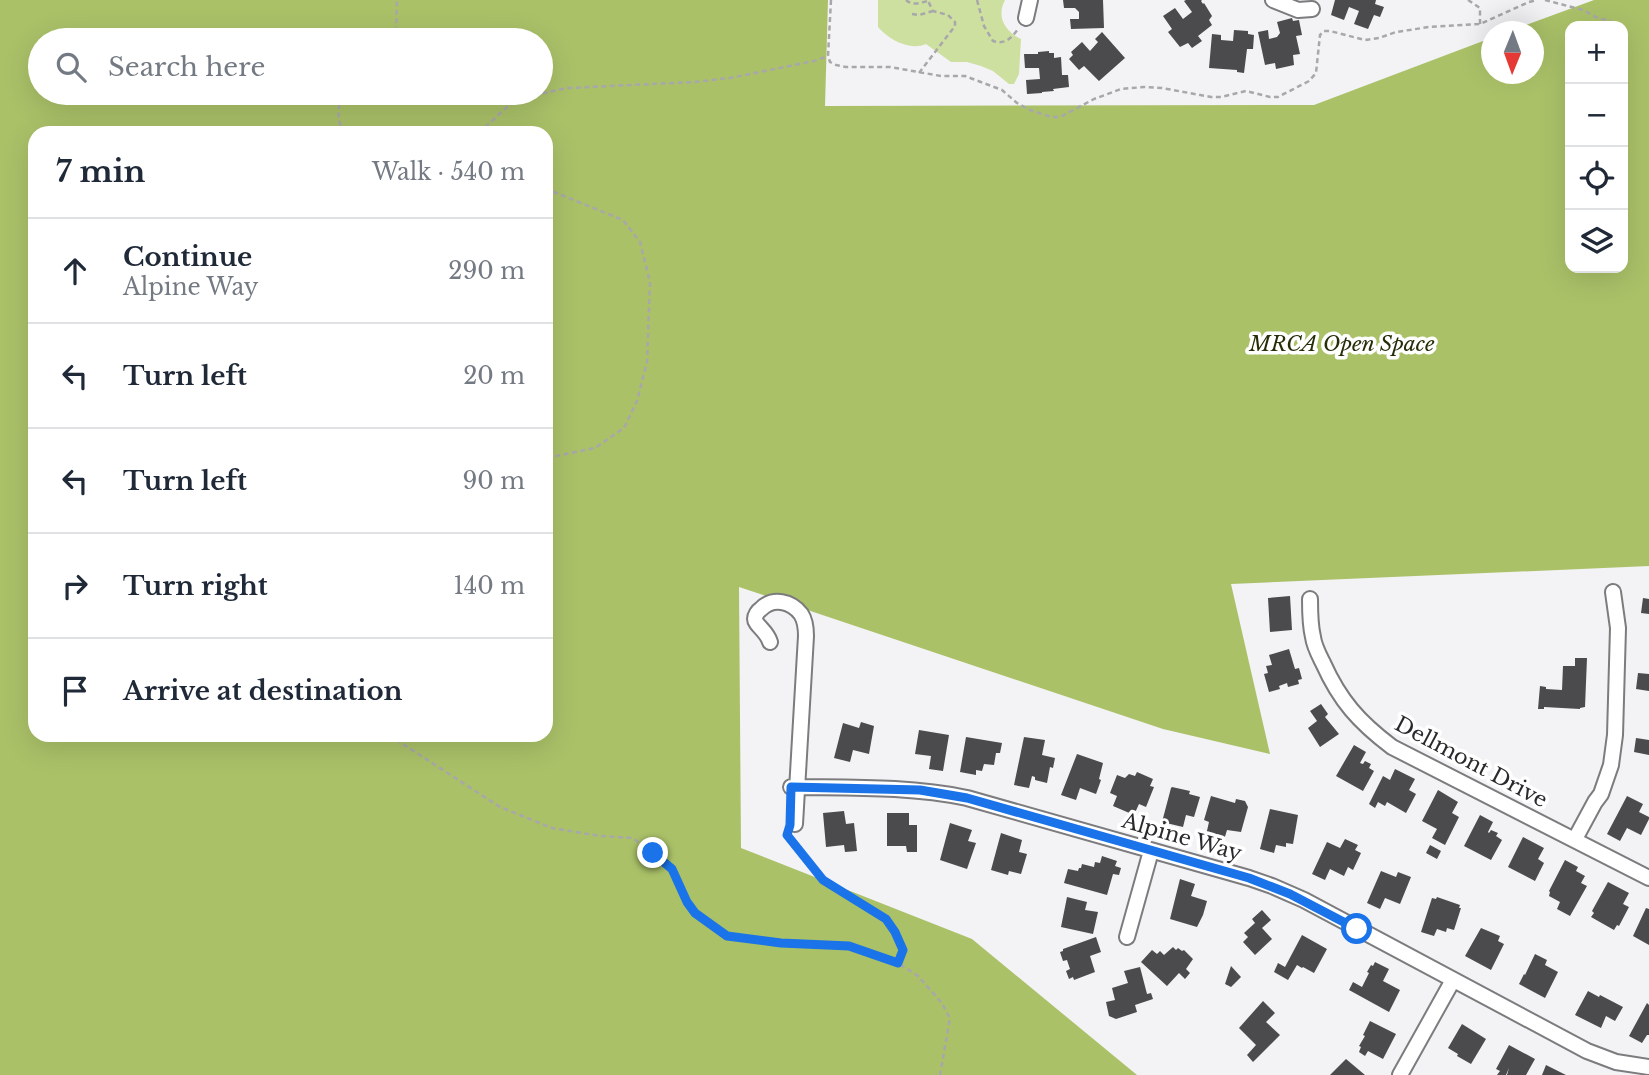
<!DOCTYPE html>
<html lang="en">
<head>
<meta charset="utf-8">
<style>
	:root { --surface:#fff; --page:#f6f6f7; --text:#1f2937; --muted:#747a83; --line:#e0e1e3 }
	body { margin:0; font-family:"Libre Baskerville",serif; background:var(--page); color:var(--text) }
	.controls { position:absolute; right:21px; top:21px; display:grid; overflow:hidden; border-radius:14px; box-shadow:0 7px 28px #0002 }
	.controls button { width:63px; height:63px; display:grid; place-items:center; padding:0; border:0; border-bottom:2px solid var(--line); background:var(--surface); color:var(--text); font:35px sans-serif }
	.compass { position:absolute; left:1481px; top:21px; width:63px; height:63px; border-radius:50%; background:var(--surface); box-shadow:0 7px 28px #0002; rotate:181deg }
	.stop { position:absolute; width:21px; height:21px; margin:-16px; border:5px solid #1a73e8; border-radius:50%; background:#fff }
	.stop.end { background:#1a73e8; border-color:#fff; box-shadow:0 2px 7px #0008 }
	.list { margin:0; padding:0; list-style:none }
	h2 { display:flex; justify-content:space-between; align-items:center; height:91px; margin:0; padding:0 28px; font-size:30px }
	h2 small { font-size:23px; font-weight:400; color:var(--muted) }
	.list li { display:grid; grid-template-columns:46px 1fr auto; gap:21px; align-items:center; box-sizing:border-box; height:105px; padding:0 28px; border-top:2px solid var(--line) }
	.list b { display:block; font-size:26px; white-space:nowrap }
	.list p { margin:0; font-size:23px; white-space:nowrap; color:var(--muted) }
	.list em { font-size:23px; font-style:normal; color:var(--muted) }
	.icon { flex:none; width:38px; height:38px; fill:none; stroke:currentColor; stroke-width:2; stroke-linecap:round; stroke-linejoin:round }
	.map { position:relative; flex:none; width:1649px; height:1075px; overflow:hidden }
	.search { position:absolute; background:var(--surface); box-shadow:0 7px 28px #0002; left:28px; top:28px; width:525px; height:77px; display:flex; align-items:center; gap:18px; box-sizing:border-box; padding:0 24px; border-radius:38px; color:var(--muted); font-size:26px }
	.panel { position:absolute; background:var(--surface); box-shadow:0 7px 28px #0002; left:28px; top:126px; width:525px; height:616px; border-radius:21px }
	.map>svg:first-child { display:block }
	.green { fill:#cde0a0 }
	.forest { fill:#aac168; fill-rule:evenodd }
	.building { fill:#4b4a4d }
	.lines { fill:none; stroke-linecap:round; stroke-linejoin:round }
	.minor-casing { stroke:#7c7b7e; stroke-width:18 }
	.path { stroke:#a8a7aa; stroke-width:2.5; stroke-dasharray:5 3.5; stroke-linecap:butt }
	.minor { stroke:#fff; stroke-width:14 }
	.route { stroke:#1a73e8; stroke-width:9 }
	.labels { text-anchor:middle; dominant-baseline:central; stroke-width:7; stroke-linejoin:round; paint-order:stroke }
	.park-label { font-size:21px; font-style:italic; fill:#252e07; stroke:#fff }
	.street-label { font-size:21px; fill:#2a292b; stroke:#fff }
</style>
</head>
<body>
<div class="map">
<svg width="1649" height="1075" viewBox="0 0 1649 1075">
	<rect width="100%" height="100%" fill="#f3f2f5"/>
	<path class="green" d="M878 0H1005C996 17 1005 31 1021 39L1019 74 1014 84H1009L993 71 981 66 967 62H951L926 44C910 51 889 40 878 27Z"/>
	<path class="forest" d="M0 0H828L825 106 1314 105 1491 38 1492 74H1534V32L1510 31 1594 0H1649V566L1231 584 1270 754 1163 729 739 587 741 848 972 939 1137 1075H0ZM1570 26H1623V268H1570ZM40 40H541V93H40ZM35 133H546V735H35Z"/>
	<path class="building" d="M1063 0H1103L1104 28 1071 29 1070 19H1079V12L1075 8H1064Z
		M1186 0H1202L1201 1 1203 4 1204 3 1212 16 1209 20 1212 25 1198 36 1202 41 1192 48 1188 43 1180 47 1168 32 1172 29 1163 16 1175 8 1183 19 1192 12 1184 1Z
		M1335 0H1376L1375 4 1384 7 1380 17 1374 15 1368 29 1354 24 1359 11 1349 7 1344 20 1331 15Z
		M1292 18 1293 21 1299 20 1302 35 1296 36 1300 54 1293 55 1294 65 1276 69 1275 63 1265 65 1258 32 1268 30 1269 39 1277 37 1280 33 1277 22Z
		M1234 30 1248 31V34L1254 35 1253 49H1247L1244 73 1237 72V70L1209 68 1212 34 1221 35V40L1233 41Z
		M1102 32 1125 58 1099 81 1084 66 1079 70 1069 59 1073 55 1071 52 1082 42 1090 51 1098 42 1095 39Z
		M1049 51V53H1054V58L1061 57 1062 75H1068L1069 87 1053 89 1054 91 1042 92V93L1027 94 1026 80 1040 79 1039 68H1025L1024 54H1038V52Z
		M1290 596 1292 630 1270 632 1268 598Z
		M1643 598 1649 599V614L1641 613Z
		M1289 649 1295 669 1299 668 1302 679 1298 680 1299 684 1288 687 1287 683 1279 686 1280 689 1269 692 1264 674 1268 673 1266 666 1272 665 1269 655Z
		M1575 658H1587L1585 707 1580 708V709L1544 707V709H1538L1540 686 1546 687V689L1562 690 1563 666H1575Z
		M1638 673 1649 674V691L1636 689Z
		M1321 704 1328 714 1325 717 1339 734 1320 747 1308 728 1317 721 1310 711Z
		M861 722 874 726 869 754 853 750 850 762 834 758 843 723 859 728Z
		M919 730 949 735 943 771 929 769 931 756 915 754Z
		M966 737 1002 743 1000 753H996L994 765 984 764 982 771 976 770V775L960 772Z
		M1024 737 1045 740 1042 755 1055 758 1053 768 1050 767 1047 783 1035 780V777L1032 776 1029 788 1014 785Z
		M1636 738 1649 740V755L1634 752Z
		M1354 745 1366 752 1360 763 1363 764 1365 761 1371 764 1369 768 1374 771 1363 791 1336 776Z
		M1077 754 1103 763 1099 779 1101 780 1096 794 1080 788 1076 800 1061 795Z
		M1395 769 1415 779 1409 790 1416 794 1406 813 1387 802 1385 806 1378 802 1375 808 1369 804 1383 776 1390 780Z
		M1137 772 1153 779 1150 786 1154 787 1146 807 1139 804 1134 815 1113 806 1117 796 1110 793 1117 775 1125 778 1129 774 1135 776Z
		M1172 787 1190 791 1189 794 1200 797 1194 817 1186 815 1183 827 1162 822 1171 788Z
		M1438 790 1458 802 1452 813 1459 817 1445 845 1432 838 1437 829 1422 821Z
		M1211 796 1235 803 1236 799 1245 801 1248 807 1241 832 1227 830 1224 840 1206 835 1209 822 1204 820Z
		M1627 796 1643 804 1639 812 1649 817V819L1641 835 1627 828 1620 841 1607 834Z
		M1270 809 1298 815 1293 844 1286 843V847L1276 845 1274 853 1260 849Z
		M844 811 846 824 854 823 857 851 845 852 844 845 826 847 823 813Z
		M887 813H909V825H917V852H907L906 846H887Z
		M1480 815 1493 822 1488 832 1489 833 1491 830 1498 833 1496 836 1502 840 1491 860 1464 846Z
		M950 823 972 830 968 841 976 843 967 869 940 860Z
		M1001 833 1022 840 1019 852 1027 854 1021 874 1009 871 1008 875 991 870Z
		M1523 837 1544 848 1538 859 1544 863 1535 881 1508 867Z
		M1345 839 1358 845 1355 850 1361 853 1353 870 1348 867 1344 876 1330 869 1325 880 1312 874 1327 842 1340 848Z
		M1430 845 1441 851 1437 859 1426 853Z
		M1102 856 1117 861 1115 866 1121 868 1119 875 1113 874 1107 895 1064 883 1068 869 1078 871 1079 868H1081L1082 864 1094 867 1095 862 1100 863Z
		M1565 860 1578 867 1576 871 1585 876 1581 883 1587 886 1570 916 1557 909 1560 902 1549 896 1550 892 1549 891Z
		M1381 871 1396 877 1398 872 1411 877 1400 904 1385 898 1380 909 1367 903Z
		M1180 879 1195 884 1191 896 1207 901 1203 915 1197 927 1170 919Z
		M1608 882 1629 893 1623 904 1629 907 1619 926 1617 925 1614 930 1591 917 1594 913 1592 911Z
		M1067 897 1087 902 1085 910 1098 912 1093 934 1061 927Z
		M1437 897 1460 905 1459 908H1461L1454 930 1447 928 1446 932 1437 929 1434 936 1421 932 1432 898 1436 899Z
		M1646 908 1649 909V945L1633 936Z
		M1262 910 1271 920 1262 928 1272 939 1255 955 1243 942 1248 937 1244 933 1255 923 1252 919Z
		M1481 928 1500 936 1498 941 1504 944 1491 970 1465 956Z
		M1302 935 1327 949 1314 973 1303 967 1302 968 1297 965 1288 980 1274 972 1278 963 1285 967Z
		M1096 937 1101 952 1090 956 1095 972 1074 980 1073 977 1069 979 1066 971 1070 969 1067 960 1063 961 1060 952 1063 951V949Z
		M1173 947 1176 950 1178 948 1182 951 1184 950 1193 959 1186 969 1190 973 1185 979 1179 973 1167 986 1141 962 1152 950 1157 954 1160 951 1164 955Z
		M1535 954 1547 960 1545 965 1558 972 1545 998 1519 984 1524 974 1525 975Z
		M1375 962 1389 969 1383 981 1400 990 1389 1012 1349 990 1353 982 1362 987 1369 973 1367 972 1371 965 1373 966Z
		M1231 966 1241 977 1231 987 1225 984Z
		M1140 967 1147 994 1151 993 1153 999 1135 1005 1137 1012 1116 1019 1109 1016 1106 1002 1115 1000 1112 988 1128 983 1124 971Z
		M1588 991 1599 997 1600 995 1623 1007 1615 1021 1606 1016 1601 1028 1575 1015Z
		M1263 1001 1275 1013 1266 1022 1280 1035 1253 1062 1247 1055 1256 1045 1239 1028Z
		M1647 1003 1649 1005V1035H1647L1642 1043 1629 1036Z
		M1370 1021 1396 1034 1383 1059 1368 1051 1365 1056 1359 1052 1361 1047 1359 1046 1365 1036 1363 1035Z
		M1462 1024 1486 1039 1471 1064 1457 1056 1458 1054 1448 1048Z
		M1509 1045 1535 1059 1526 1075H1507L1509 1068 1506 1075H1497L1500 1071 1496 1069Z
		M1346 1059 1365 1075H1330Z
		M1546 1065 1566 1075H1542Z"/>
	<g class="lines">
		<defs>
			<path id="minor" d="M1273 0 1298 10 1312 9
				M1026 18 1030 0
				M1310 599C1310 611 1310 625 1313 637 1314 646 1319 655 1323 663 1340 701 1359 722 1392 747L1649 878
				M770 642C767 631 755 625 755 619 755 615 758 611 761 609 773 597 791 601 801 614 805 620 806 628 806 636L795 824
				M791 787C850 788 909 786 967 798L1249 878 1272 886 1304 900 1587 1051 1616 1062 1649 1067
				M1575 839 1595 802 1601 794 1611 765 1615 735 1618 628 1613 592
				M1127 937 1151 851
				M1400 1075 1453 980"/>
		</defs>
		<use href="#minor" class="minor-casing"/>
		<path class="path" d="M831 0 828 56 830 62 836 65 846 67H890L941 76H965L1002 90 1017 103 1030 110 1051 117H1060L1094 99 1121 89 1144 87 1162 88 1211 97H1221L1246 91 1270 97H1278L1309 81 1316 73 1320 35 1324 31H1330L1365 40 1379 38 1396 32 1429 27 1480 24 1529 2 1537 0
			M906 0C912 6 922 3 930 0
			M977 0 984 26 993 41C1006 45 1011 38 1019 28
			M1468 0 1480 8V24
			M1545 0 1583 10 1596 17 1625 26
			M912 14 919 15 933 11
			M394 40 396 34 397 0
			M919 73 955 26V22L948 15 933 11 928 1
			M345 133C337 122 338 114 340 101L352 93
			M479 133 508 106 529 96 568 88 694 82 730 78 814 61 828 56
			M546 187 554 192 623 220 640 242 650 282 647 362 637 401 624 428 595 448 546 458
			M389 735 500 807 552 828 600 836 633 838 672 868 687 902 695 913 727 936 781 943 849 946 898 963 918 976 941 1002 950 1018 940 1075
			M788 837 823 880 886 919 895 932 903 950 898 963"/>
		<use href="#minor" class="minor"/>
	</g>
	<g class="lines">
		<path class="route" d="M653 853 672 869 687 902 695 913 727 936 781 943 849 946 898 963 903 950 895 932 886 919 823 880 787 835 790 825 791 787 920 790 967 798 1249 878 1290 894 1357 929"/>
	</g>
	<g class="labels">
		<g class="park-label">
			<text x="1342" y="344">MRCA Open Space</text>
		</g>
		<g class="street-label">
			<text transform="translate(1471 762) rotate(28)">Dellmont Drive</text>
			<text transform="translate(1182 837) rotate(16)">Alpine Way</text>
		</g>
	</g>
</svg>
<div class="controls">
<button>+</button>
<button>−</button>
<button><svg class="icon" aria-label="locate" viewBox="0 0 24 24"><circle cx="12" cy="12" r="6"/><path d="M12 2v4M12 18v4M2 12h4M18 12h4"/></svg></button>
<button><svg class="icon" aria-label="layers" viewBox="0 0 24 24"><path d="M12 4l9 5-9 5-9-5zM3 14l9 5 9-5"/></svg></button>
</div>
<svg class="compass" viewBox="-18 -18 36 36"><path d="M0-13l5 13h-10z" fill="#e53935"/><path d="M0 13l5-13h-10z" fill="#747a83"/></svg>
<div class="stop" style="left:1357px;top:929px"></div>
<div class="stop end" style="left:653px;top:853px"></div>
<div class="search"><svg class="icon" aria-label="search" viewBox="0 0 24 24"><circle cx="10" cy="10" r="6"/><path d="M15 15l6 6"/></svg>Search here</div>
<section class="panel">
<h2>7 min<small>Walk · 540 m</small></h2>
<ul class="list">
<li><svg class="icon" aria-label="ahead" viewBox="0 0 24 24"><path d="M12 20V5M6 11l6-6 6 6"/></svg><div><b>Continue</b><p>Alpine Way</p></div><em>290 m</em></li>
<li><svg class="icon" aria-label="left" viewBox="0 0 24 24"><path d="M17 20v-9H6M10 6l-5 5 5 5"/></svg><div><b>Turn left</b></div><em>20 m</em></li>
<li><svg class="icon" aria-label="left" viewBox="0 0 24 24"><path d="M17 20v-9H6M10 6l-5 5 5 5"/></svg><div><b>Turn left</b></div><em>90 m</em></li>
<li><svg class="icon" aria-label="right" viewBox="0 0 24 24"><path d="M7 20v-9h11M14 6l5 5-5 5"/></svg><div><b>Turn right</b></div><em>140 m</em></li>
<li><svg class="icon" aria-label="arrive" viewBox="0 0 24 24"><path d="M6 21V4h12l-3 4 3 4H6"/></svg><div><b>Arrive at destination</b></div></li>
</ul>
</section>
</div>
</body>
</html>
